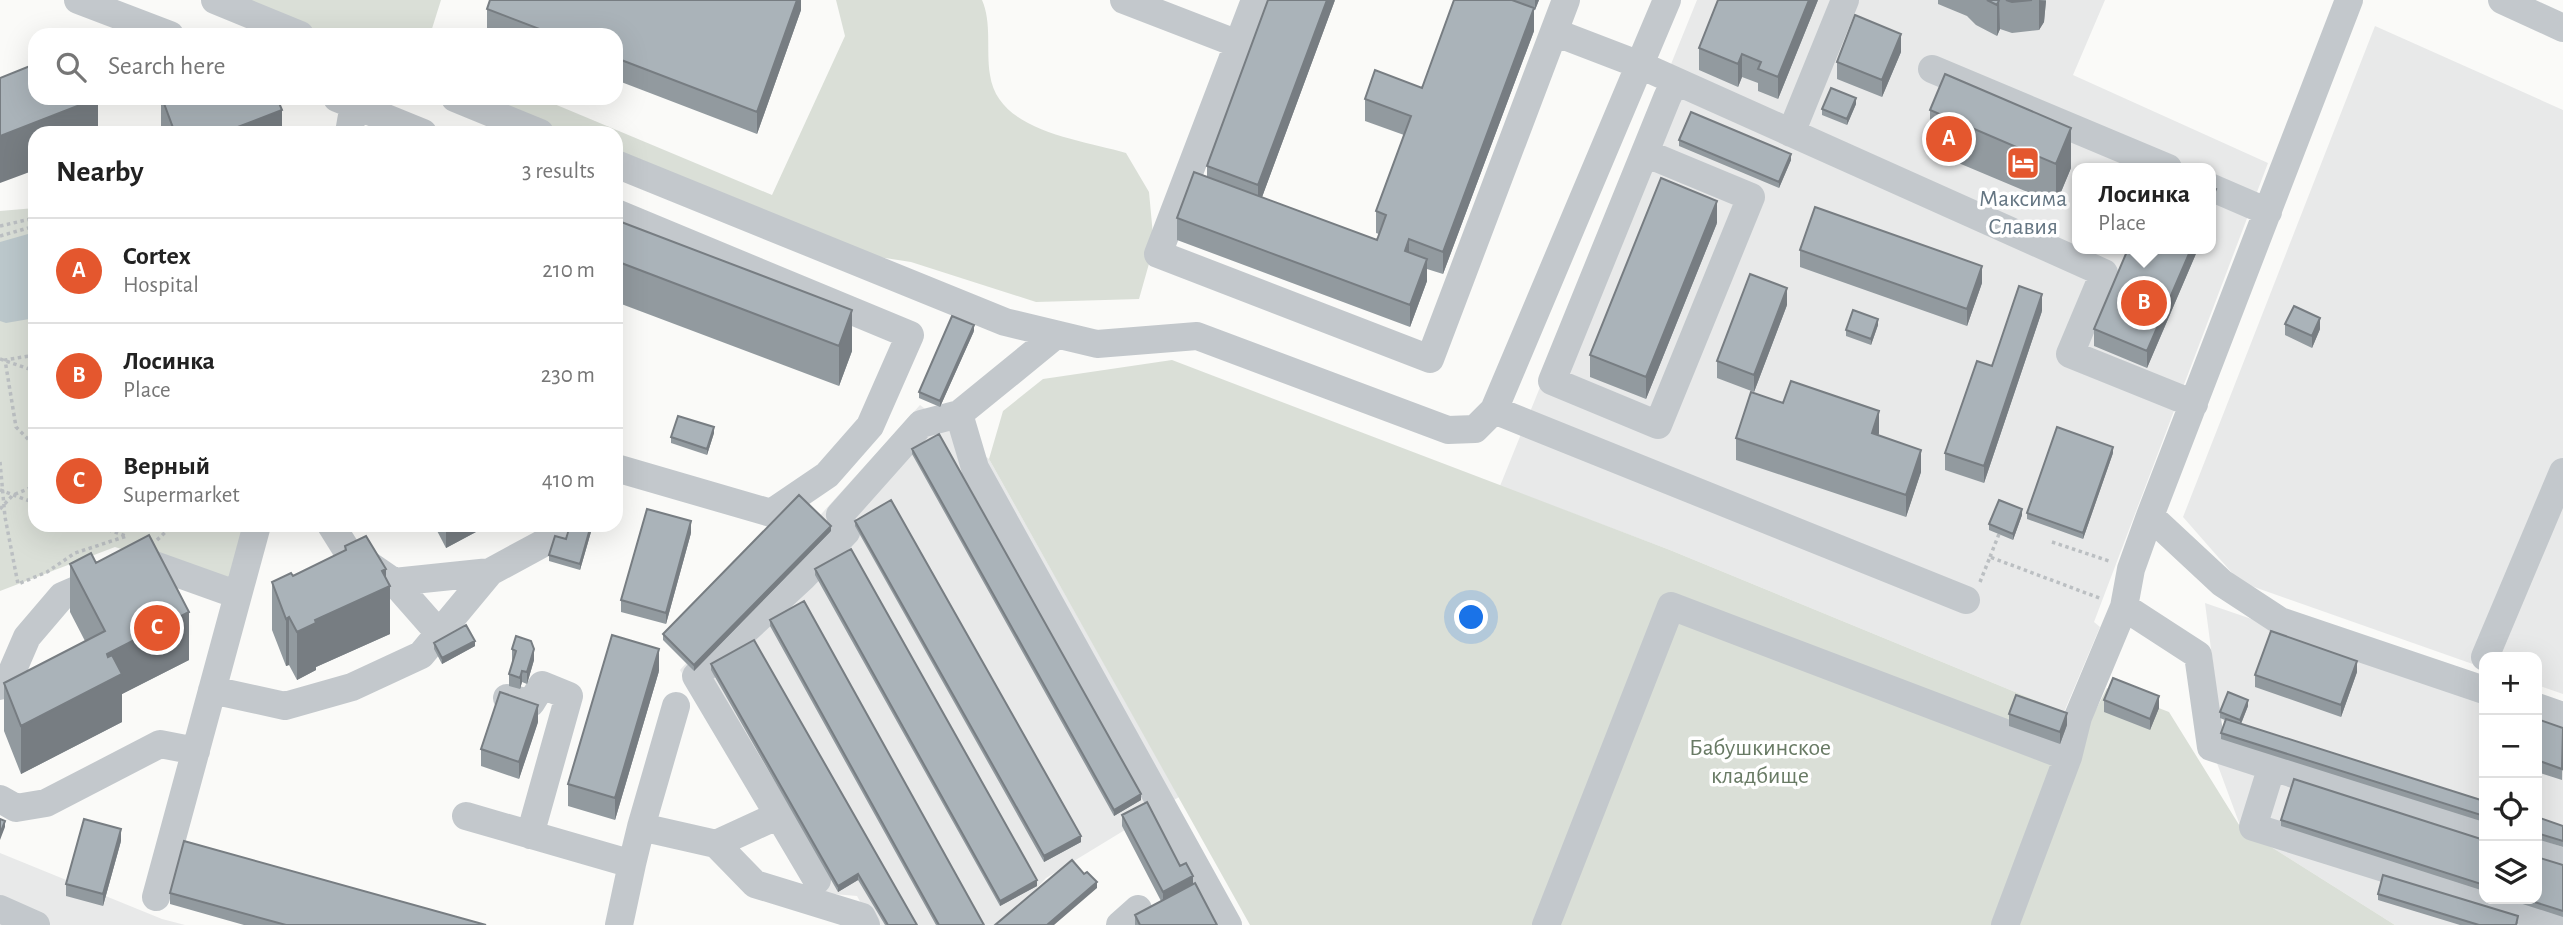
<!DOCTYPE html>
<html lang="en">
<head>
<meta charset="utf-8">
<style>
	:root { --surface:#fff; --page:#f6f6f6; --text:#222; --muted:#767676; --line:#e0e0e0; --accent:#e4572e }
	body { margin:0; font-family:"Alegreya Sans",sans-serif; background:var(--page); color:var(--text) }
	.controls { position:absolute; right:21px; bottom:21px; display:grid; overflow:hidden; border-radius:14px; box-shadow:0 7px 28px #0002 }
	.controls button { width:63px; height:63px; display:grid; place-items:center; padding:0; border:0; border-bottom:2px solid var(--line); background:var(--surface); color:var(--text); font:35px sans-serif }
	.you { position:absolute; left:1472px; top:618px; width:24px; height:24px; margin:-18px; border:5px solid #fff; border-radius:50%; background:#1a73e8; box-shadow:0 0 0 10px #1a73e833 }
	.badge { display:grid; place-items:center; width:46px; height:46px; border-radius:50%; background:var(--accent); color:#fff; font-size:23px; font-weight:700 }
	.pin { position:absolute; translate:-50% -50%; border:4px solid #fff; box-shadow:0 2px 7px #0006 }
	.popup { position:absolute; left:2072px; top:163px; width:144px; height:91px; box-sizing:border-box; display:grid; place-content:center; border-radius:14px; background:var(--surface); filter:drop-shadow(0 2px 5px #0005); font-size:23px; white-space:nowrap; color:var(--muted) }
	.popup b { font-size:26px; color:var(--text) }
	.popup::after { content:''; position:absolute; left:50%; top:100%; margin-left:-14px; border:14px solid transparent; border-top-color:var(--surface) }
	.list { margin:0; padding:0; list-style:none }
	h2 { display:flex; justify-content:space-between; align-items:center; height:91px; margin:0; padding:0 28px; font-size:30px }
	h2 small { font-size:23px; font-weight:400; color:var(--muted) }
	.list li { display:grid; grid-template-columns:46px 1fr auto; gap:21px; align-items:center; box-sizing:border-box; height:105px; padding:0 28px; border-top:2px solid var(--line) }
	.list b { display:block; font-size:26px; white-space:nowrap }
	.list p { margin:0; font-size:23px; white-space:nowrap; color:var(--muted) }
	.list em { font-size:23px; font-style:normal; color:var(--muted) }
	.icon { flex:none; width:38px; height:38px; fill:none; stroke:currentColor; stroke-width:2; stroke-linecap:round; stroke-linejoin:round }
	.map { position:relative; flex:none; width:2563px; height:925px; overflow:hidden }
	.search { position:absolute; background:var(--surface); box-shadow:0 7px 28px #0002; left:28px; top:28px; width:595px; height:77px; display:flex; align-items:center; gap:18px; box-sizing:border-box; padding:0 24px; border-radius:21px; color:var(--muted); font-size:26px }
	.panel { position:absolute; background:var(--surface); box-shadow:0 7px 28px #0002; left:28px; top:126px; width:595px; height:406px; border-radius:21px }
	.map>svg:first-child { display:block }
	.built { fill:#e8e9e9; fill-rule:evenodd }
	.green { fill:#dadfd7 }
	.water { fill:#bbc7cb }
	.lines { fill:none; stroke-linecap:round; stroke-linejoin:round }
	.path { stroke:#bbbfc2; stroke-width:3.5; stroke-dasharray:3.5 3.5; stroke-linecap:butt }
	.minor { stroke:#c3c8cc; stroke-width:28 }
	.wall { fill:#929a9f }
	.shaded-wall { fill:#777d82 }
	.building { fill:#aab3b9; stroke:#777d82; stroke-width:2 }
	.labels { text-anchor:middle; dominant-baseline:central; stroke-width:7; stroke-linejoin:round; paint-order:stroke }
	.poi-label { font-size:24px; fill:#657683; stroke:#fff }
	.park-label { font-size:24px; fill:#687a64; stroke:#fff }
</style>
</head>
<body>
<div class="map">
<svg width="2563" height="925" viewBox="0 0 2563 925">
	<rect width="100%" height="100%" fill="#fafaf8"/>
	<path class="built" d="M1697 0H2105L2073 75 2268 163 2094 622 2100 627 2064 712 1670 550 1500 486ZM2078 168H2210V249H2078Z
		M2375 26 2563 110V694L2537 685V657H2484V668L2240 582 2183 517Z
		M920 405 989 459 1179 797 1046 878 1003 925H873L857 896 811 892 680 670Z
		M2205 603 2484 699V899H2537V820L2563 829V925H2395L2241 828 2211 747 2226 725 2220 718Z
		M2537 717 2563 727V827L2537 818Z
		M0 853 162 919 185 925H0Z"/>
	<path class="green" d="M223 0H441L430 35H311Z
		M836 0H982C992 23 986 50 990 75 998 132 1080 139 1126 153L1149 192 1154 246 1139 299 1036 302 911 262 846 252 616 157V133H556L468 98H540L772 195 845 36Z
		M35 208V525H247L233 585 115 547 0 591V211Z
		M1172 360 1670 550 2064 712 2090 721 2107 688 2169 712 2241 828 2395 925H1250L989 459 1003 411 1043 379Z"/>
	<path class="water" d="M35 232V318L6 323 0 321V242Z"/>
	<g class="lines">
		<path class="path" d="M0 226 35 218
			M0 236 35 226
			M35 355 5 360 16 427 35 446
			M0 359 35 371
			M0 462 5 517 18 584 47 572 75 553 127 536
			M0 490 35 503
			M0 509 13 495 35 486
			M95 525 126 536
			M157 540 173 525
			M2052 542 2109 561
			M1990 557 1999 534
			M1980 582 1990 557 2102 599"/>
		<path class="minor" d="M78 0 170 35
			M215 0 300 35
			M1124 0 1238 44
			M1255 0 1158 254 1430 359 1566 0
			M2502 0 2563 28
			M1554 32 1640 65 2104 273 2070 354 2194 404
			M1932 69 2168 168
			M337 98 423 133
			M455 98 540 133
			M349 133 354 104
			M1791 133 1845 0
			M1645 153 1751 197 1658 425 1552 381 1667 98 1675 81
			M616 164 1005 322 1097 344 1197 336 1448 430 1475 429 1494 410 1667 0
			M2210 187 2268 212
			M616 213 910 335 870 426 827 475 771 513 616 468
			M1494 410 1966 600
			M959 414 975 468 1228 925
			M2150 516 2222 583 2280 621 2484 690
			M331 525 346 549 394 582 490 572
			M394 582 438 632
			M2124 607 2198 655 2211 747 2484 836
			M2485 657 2563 472
			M0 686 8 681 27 637 62 596 143 561 238 595
			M212 690 285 706 352 687 421 655 490 572 551 539 554 525
			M507 698 531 703 542 685 569 696 530 835
			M2537 707 2563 716
			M2272 766 2253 827 2563 924
			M0 799 16 808 46 803 160 744 196 751
			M466 816 632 864 619 925
			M641 827 676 706
			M716 844 779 815
			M2537 853 2563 862
			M632 864 641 827 716 844 755 884 862 917 866 925
			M817 880 696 676 802 578 846 532 840 515 921 424 959 414 1056 335
			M156 897 257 525
			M0 909 36 925
			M1120 925 1138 909
			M1546 925 1671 606 2068 757
			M2005 925 2068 757 2078 717 2124 607 2131 569 2150 516 2349 0"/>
	</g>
	<path class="wall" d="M801 0V10L757 134 616 80V35H497L487 31V9Z
		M1335 0 1262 197 1377 240 1379 234 1376 233V211L1404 135 1365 121V99L1422 88 1454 0H1539L1535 10H1534V31L1443 274 1427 269V281L1410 327 1177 240V218L1207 176V166Z
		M1818 0 1778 99 1758 91V83L1742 77 1738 87 1699 70V48Z
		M1938 0H2046L2044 22 2039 30 2012 33 2000 29 1997 36 1976 25 1967 16 1938 4Z
		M1901 52 1882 97 1837 79V62Z
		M161 98H277L282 133H161Z
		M1856 104 1847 125 1822 115V109Z
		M1930 110 2071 168 2056 204 1930 151Z
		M1679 140 1791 160 1779 188 1679 146Z
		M616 220 852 351 839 386 616 302Z
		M1717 223 1646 399 1590 377V355Z
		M2198 249 2147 368 2094 346V329Z
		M1800 250 1982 283 1967 326 1800 267Z
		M1787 305 1754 392 1717 378V361Z
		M2042 311 1984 483 1945 470V453L1992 366Z
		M2285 324 2320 329 2312 348 2285 335Z
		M1878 325 1871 345 1846 336V330Z
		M974 331 940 407 919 398V392Z
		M714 433 707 455 671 443V437Z
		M1879 433 1878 435 1921 472 1906 517 1736 460V438Z
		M912 449 1141 800 1114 816 912 454Z
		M2113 453 2083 539 2027 519V513Z
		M2022 515 2013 540 1989 530V524Z
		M855 521 1081 842 1044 862 855 526Z
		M434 525H489L446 548Z
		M570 525H593L580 570 549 561V555L566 539Z
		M831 531 694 671 663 640V634Z
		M691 533 666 624 621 612V600Z
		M345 546 386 578 390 634 316 667V670L297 680 289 665 286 666 272 630V582L293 576 345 550Z
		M96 563 189 660 122 694V722L21 774 4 731V683L85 641 70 612V564Z
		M815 569 1037 886 1000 906 815 575Z
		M770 620 984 925H936L770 626Z
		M434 643 475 646 442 664 434 649Z
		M512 649 534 660 527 684 522 682 520 689 509 686V674L513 661H512Z
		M711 664 917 925H885L858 880 838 892 711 670Z
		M659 671 615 820 568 806V784Z
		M2357 672 2341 717 2255 687V675Z
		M2104 700 2159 708 2150 730 2104 712Z
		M2248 706 2241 724 2484 801V822L2221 739V733L2225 720 2220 718V712Z
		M2009 714 2067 725 2060 744 2009 726Z
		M2537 719 2563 728 2562 780 2537 772Z
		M538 722 519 779 481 766V749Z
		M1122 815 1180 866 1193 884 1217 925H1135V915L1161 901 1122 826Z
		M2537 817 2563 826V847L2537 839Z
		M2281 820 2484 840V891L2281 826Z
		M121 841 103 906 66 896V884Z
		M2563 865V917L2507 899H2537Z
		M170 893 486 925H244L170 904Z
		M2378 894 2518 922 2517 925H2460L2378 900Z"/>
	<path class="shaded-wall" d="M797 0H801V10L757 134V112Z
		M1327 0H1335L1258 208V185Z
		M1535 0H1539L1535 10Z
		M1809 0H1818L1778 99V77Z
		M1999 0 2000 29 1997 36V5Z
		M2039 0 2046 1 2044 22 2039 30Z
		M1534 8V31L1443 274V252Z
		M1901 34V52L1882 97V80Z
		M1742 54V77L1738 87V64Z
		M98 98V133H35V170L0 183V136Z
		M1856 98V104L1847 125V119Z
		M282 110V133H222Z
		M2071 128V168L2056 204V164Z
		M1791 154V160L1779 188V182Z
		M2216 189V206L2210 220V203Z
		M1717 201V223L1646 399V377Z
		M1409 239V262L1405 251Z
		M2191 249H2198L2147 368V351Z
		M1427 259V281L1410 327V305Z
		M1982 266V283L1967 326V309Z
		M1787 288V305L1754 392V375Z
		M2042 294V311L1984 483V466Z
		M852 310V351L839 386V346Z
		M2320 318V329L2312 348V336Z
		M1878 319V325L1871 345V339Z
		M974 325V331L940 407V401Z
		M1879 411V433L1872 455V433Z
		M714 427V433L707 455V449Z
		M2113 447V453L2083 539V533Z
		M1921 450V472L1906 517V495Z
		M2022 509V515L2013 540V534Z
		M691 521V533L666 624V613Z
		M355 525H366L355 530Z
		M446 525H489L446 548Z
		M591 525H593L580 570V564Z
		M831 526V531L694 671V665Z
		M386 569V588L390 586V634L316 667V670L297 680V632Z
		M189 612V660L122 694V722L21 774V726L107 654Z
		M289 617V665L286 666V619Z
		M475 641V646L442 664V658Z
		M534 649V660L527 684V672Z
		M659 649V671L615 820V798Z
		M2357 661V672L2341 717V705Z
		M522 671V682L520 689V678Z
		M2159 696V708L2150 730V719Z
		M2248 700V706L2240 726V720Z
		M538 705V722L519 779V762Z
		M2067 713V725L2060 744V732Z
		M1141 794V800L1114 816V810Z
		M5 821V827L0 840V834Z
		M121 829V841L103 906V894Z
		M1081 836V842L1044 862V856Z
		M858 874V880L838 892V886Z
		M1193 876V887L1163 903V892Z
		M1037 880V886L1000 906V901Z
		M1097 882V888L1054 925H1047Z"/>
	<path class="building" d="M490 0H797L757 112 616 58V35H555L487 9Z
		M1268 0H1327L1258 185 1207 166Z
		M1454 0H1512L1534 8 1443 252 1409 239 1405 251 1427 259 1410 305 1177 218 1194 172 1377 240 1386 215 1376 211 1411 116 1365 99 1375 70 1422 88Z
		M1718 0H1809L1778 77 1758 69 1761 62 1742 54 1738 64 1699 48Z
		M1987 0H1999L1997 5Z
		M2006 0H2032L2012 2Z
		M1855 15 1901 34 1882 80 1837 62Z
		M35 64V98H98L0 136V78Z
		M1945 74 2071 128 2056 164 1930 110Z
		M1831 88 1856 98 1847 119 1822 109Z
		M162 98H277L282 110 222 133H175Z
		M1691 112 1791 154 1779 182 1679 140Z
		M1661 178 1717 201 1646 377 1590 355Z
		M2210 187 2216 189 2210 203Z
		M1815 207 1982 266 1967 309 1800 250Z
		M616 220 852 310 839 346 616 261Z
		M2128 249H2191L2147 351 2094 329Z
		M1750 274 1787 288 1754 375 1717 361Z
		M2019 286 2042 294 1984 466 1945 453 1977 361 1992 366Z
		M2294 306 2320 318 2312 336 2285 324Z
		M1853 310 1878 319 1871 339 1846 330Z
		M952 316 974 325 940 401 919 392Z
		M1791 381 1879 411 1872 433 1921 450 1906 495 1736 438 1751 392 1783 403Z
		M678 416 714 427 707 449 671 437Z
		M2057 427 2113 447 2083 533 2027 513Z
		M939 434 1141 794 1114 810 912 449Z
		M799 495 831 526 694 665 663 634Z
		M891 500 1081 836 1044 856 855 521Z
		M1999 500 2022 509 2013 534 1989 524Z
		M647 509 691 521 666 613 621 600Z
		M570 525H591L580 564 549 555 555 536 566 539Z
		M149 535 189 612 107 654 108 657 112 655 122 674 21 726 4 683 105 631 70 564 91 553 96 563Z
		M366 536 386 569 382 571 390 586 315 620 316 623 297 632 289 617 286 619 272 582 291 573 293 576 346 550 345 546Z
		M851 549 1037 880 1000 901 815 569Z
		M804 601 984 925H939L770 620Z
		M466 625 475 641 442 658 434 643Z
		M2271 631 2357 661 2341 705 2255 675Z
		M612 635 659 649 615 798 568 784Z
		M516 636 531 641 534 649 527 672 522 671 520 678 509 674 516 651 512 649Z
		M754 640 917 925H888L858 874 838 886 711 664Z
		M2113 678 2159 696 2150 719 2104 700Z
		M500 692 538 705 519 762 481 749Z
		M2228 692 2248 700 2240 720 2220 712Z
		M2016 695 2067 713 2060 732 2009 714Z
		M2226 719 2484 801V816L2221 733Z
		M2537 719 2563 728 2562 769 2537 760Z
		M2294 779 2484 840V885L2281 820Z
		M1147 802 1180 866 1186 863 1193 876 1163 892 1122 815Z
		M2537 817 2563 826V841L2537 833Z
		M0 819 5 821 0 834Z
		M84 819 121 829 103 894 66 884Z
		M184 841 486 925H286L170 893Z
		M2537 857 2563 865V911L2525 899H2537Z
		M1072 860 1084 874 1087 872 1097 882 1047 925H995Z
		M2383 875 2518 916 2516 925H2479L2378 894Z
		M1195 883 1217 925H1140L1135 915Z"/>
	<defs>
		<symbol id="hotel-square" viewBox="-11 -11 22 22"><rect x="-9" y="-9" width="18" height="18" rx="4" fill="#e4572e" stroke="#fff"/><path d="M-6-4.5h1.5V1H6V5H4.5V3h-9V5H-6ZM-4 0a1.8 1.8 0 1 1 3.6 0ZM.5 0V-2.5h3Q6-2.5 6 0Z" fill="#fff"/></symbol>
	</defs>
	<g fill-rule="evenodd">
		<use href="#hotel-square" x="2004" y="144" width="38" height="38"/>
	</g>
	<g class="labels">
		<g class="poi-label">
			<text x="2023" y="199">Максима<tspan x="2023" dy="28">Славия</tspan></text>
		</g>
		<g class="park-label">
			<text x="1760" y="748">Бабушкинское<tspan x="1760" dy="28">кладбище</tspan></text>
		</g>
	</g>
</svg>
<div class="controls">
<button>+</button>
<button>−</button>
<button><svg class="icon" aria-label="locate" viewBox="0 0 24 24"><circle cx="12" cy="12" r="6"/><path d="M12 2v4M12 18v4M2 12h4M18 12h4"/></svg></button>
<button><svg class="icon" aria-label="layers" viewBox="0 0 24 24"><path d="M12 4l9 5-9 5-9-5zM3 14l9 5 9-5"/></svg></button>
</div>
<div class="you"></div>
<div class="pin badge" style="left:1949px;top:139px">A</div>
<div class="pin badge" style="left:2144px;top:303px">B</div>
<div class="popup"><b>Лосинка</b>Place</div>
<div class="pin badge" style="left:157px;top:628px">C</div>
<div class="search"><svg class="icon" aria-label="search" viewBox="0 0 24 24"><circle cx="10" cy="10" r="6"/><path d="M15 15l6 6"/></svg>Search here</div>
<section class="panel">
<h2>Nearby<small>3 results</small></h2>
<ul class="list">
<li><span class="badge">A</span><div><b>Cortex</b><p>Hospital</p></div><em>210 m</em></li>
<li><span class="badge">B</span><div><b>Лосинка</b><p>Place</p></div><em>230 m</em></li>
<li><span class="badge">C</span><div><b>Верный</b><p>Supermarket</p></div><em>410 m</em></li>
</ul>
</section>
</div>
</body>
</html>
